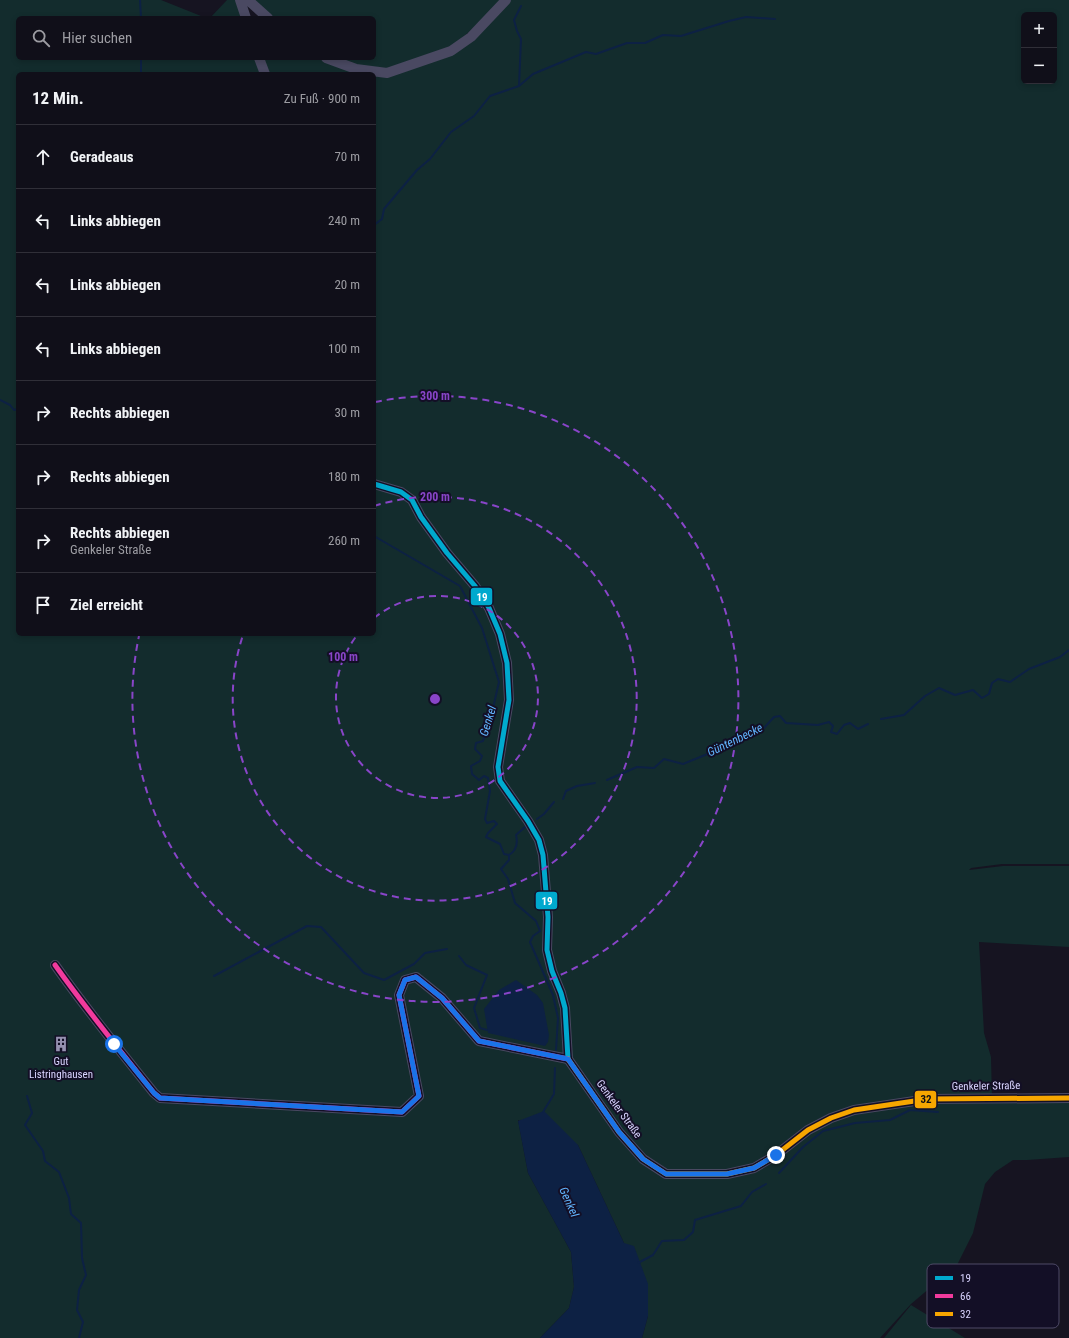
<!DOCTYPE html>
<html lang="de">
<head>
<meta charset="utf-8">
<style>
	:root { --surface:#100f19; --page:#191822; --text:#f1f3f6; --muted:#9c9ca2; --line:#302f38 }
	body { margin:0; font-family:"Roboto Condensed",sans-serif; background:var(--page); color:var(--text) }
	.controls { position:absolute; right:12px; top:12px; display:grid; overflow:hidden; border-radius:6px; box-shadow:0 2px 6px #0003 }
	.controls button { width:36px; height:36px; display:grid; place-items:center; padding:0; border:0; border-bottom:1px solid var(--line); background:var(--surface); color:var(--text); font:20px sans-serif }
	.stop { position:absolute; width:12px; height:12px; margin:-9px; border:3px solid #1a73e8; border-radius:50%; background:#fff }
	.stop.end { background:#1a73e8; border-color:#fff; box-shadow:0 1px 4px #0008 }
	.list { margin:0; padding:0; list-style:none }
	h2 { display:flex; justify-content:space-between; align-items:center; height:52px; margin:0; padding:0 16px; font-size:17px }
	h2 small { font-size:13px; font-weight:400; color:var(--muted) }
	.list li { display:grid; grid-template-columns:26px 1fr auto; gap:12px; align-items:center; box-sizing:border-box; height:64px; padding:0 16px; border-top:1px solid var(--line) }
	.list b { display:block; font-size:15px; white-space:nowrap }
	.list p { margin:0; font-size:13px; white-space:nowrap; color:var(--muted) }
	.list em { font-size:13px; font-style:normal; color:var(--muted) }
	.icon { flex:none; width:22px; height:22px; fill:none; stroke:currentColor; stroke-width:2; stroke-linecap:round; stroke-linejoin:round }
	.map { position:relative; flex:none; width:1069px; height:1338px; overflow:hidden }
	.search { position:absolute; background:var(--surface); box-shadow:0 2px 6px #0003; left:16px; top:16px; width:360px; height:44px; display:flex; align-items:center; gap:10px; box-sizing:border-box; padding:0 14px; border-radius:6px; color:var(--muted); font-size:15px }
	.panel { position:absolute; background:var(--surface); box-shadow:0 2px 6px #0003; left:16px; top:72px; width:360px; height:564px; border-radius:6px }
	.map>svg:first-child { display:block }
	.green { fill:#132c2d; fill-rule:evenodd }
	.water { fill:#0d2144 }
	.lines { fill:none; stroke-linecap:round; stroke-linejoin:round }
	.stream { stroke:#0d2144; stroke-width:2 }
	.minor { stroke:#4a4962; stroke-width:10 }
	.bus-1-casing { stroke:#130f26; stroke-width:8 }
	.bus-2-casing { stroke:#130f26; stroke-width:8 }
	.bus-3-casing { stroke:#130f26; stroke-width:8 }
	.bus-1 { stroke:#00a9ce; stroke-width:5 }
	.bus-2 { stroke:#f13a9d; stroke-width:5 }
	.bus-3 { stroke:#f7a600; stroke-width:5 }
	.route { stroke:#1a73e8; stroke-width:5 }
	.ring { fill:none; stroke:#8945c9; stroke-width:2; stroke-dasharray:7 5 }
	.labels { text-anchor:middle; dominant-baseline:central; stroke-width:4; stroke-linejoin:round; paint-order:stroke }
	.poi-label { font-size:11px; fill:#d9d4ff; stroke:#130f26 }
	.street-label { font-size:11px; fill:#d9d4ff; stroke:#130f26 }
	.water-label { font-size:12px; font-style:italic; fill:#62b6ff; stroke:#130f26 }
	.key { fill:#130f26; stroke:#4e4a67; stroke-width:1 }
	.key-label { font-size:11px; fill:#d9d4ff }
	.centre { fill:#8945c9; stroke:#130f26; stroke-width:2 }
	.ring-label { font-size:12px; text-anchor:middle; font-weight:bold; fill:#8945c9; stroke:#130f26; stroke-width:4; stroke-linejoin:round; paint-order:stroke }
	.line-badge { stroke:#130f26; stroke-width:1.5 }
	.badge-label { font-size:11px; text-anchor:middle; font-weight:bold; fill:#fff }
	.pale-badge-label { font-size:11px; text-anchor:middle; font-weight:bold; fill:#111 }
</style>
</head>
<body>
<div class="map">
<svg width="1069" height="1338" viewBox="0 0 1069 1338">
	<rect width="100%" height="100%" fill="#161421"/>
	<path class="green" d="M0 0H161L206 18H18V58H258L264 74H18V634H374V74H266L260 58H325L388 75 451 52 508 0H1069V864H1002L971 868 969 870 1003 866H1069V947L979 942 984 1033 991 1057 992 1099 1069 1100V1157L1027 1160H1013L995 1172 985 1184 973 1233 957 1265 911 1304 880 1338H642L648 1316 624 1243 578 1145 518 1120 528 1173 571 1252 574 1287 569 1308 540 1338H0ZM1024 15H1054V81H1024Z
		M227 0H239L245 18H210Z
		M250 0H504L449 50 386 72 330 58H374V18H271Z
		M911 1305 965 1338H884Z"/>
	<path class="water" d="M516 980 537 995 543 1003 549 1035 548 1042 545 1046 488 1033 484 1009 499 990Z
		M544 1111 578 1145 624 1243 634 1246 648 1284V1316L642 1338H540L569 1308 574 1287 571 1252 528 1173 518 1121Z"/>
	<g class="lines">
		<path class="stream" d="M140 0 141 18
			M141 74V58
			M519 86 521 39 517 31 514 20 521 6
			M374 225 382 219 384 209 417 170 430 159 451 132 474 116 490 96 519 86 533 74 586 52 596 54 627 43H645L663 35 681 36 729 21 746 17 775 19
			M0 400 10 405 14 410 18 409
			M374 536 460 586 482 628 499 682 491 717 483 741 476 743 475 749 482 756 480 761 471 766 472 774 479 780 484 776 488 778 490 791 485 819 487 823 494 821 497 824 488 833 486 837 500 844 504 854 509 855V860L501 869 508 879 515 903 536 921 540 931 533 936 530 942 553 995 558 1018 556 1050
			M881 719 904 715 925 696 939 688 955 695 973 690 982 698 989 694 992 683 998 679 1010 682 1029 669 1060 657 1069 650
			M607 780 637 767 654 768 664 759 683 764 710 753 725 742 763 729 774 717 780 716 786 723 818 725 829 722 833 726 831 732 837 734 844 725 850 723 858 729 868 724
			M563 799 566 791 577 786 595 783
			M537 819 544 814 554 802
			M509 855C517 850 518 843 516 835L525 827
			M459 956 466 965 487 975 474 1008 480 1028 487 1030
			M214 976 307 926 321 927 364 973 384 980 414 964 425 953 447 949
			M27 1096 32 1113 25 1125 43 1151 45 1161 59 1172 69 1198 71 1214 81 1223 82 1258 86 1275 79 1290 77 1310 83 1322 79 1338
			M543 1112 554 1094 555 1068
			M779 1173 803 1147 823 1131 855 1123 890 1120 910 1110 938 1112
			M638 1263 653 1255 662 1241 684 1240 693 1232 695 1220 741 1206 752 1192 766 1184"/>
		<path class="minor" d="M240 0 246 18
			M248 0 268 18
			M259 58 265 74
			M326 58 356 69 387 73 451 51 471 37 506 0
			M374 484 401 492 412 500 421 517 447 553 475 586 489 608 500 634 507 663 509 700 498 767 500 781 528 821 539 840 543 855 548 917 547 950 552 971 561 993 565 1008 568 1059
			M55 965C86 1009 120 1051 154 1093L160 1098 402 1112 419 1096 399 995 405 980 416 977 442 998 479 1041 568 1059
			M568 1059 619 1132 643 1159 666 1174H727L754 1168 776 1155 808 1130 831 1118 854 1110 928 1099 1069 1098"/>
		<defs>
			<path id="bus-1" d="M374 484 401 492 412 500 421 517 447 553 475 586 489 608 500 634 507 663 509 700 498 767 500 781 528 821 539 840 543 855 548 917 547 950 552 971 561 993 565 1008 568 1059"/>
			<path id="bus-2" d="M55 965C86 1009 120 1051 154 1093L160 1098 402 1112 419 1096 399 995 405 980 416 977 442 998 479 1041 568 1059"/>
			<path id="bus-3" d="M568 1059 619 1132 643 1159 666 1174H727L754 1168 776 1155 808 1130 831 1118 854 1110 928 1099 1069 1098"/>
		</defs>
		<use href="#bus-1" class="bus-1-casing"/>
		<use href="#bus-2" class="bus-2-casing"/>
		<use href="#bus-3" class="bus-3-casing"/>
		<use href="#bus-1" class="bus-1"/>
		<use href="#bus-2" class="bus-2"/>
		<use href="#bus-3" class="bus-3"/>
	</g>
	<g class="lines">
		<path class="route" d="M114 1044 154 1093 160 1098 402 1112 419 1096 399 995 405 980 416 977 442 998 479 1041 568 1059 619 1132 643 1159 666 1174H727L754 1168 776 1155"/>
	</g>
	<g class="ring">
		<path d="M374 618A101 101 0 1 1 358 634"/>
		<path d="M374 506A202 202 0 1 1 243 635"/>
		<path d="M375 402A303 303 0 1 1 139 636"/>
	</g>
	<defs>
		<symbol id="building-bare" viewBox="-9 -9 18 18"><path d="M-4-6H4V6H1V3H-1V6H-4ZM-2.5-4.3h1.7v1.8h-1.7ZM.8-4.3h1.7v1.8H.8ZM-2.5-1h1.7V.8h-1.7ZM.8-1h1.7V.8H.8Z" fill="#9591b1" stroke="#130f26" stroke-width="2.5" paint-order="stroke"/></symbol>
	</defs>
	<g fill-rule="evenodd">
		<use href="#building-bare" x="50" y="1033" width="22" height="22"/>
	</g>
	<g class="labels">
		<g class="poi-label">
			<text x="61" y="1061">Gut<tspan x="61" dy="13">Listringhausen</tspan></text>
		</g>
		<g class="street-label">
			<text transform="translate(986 1086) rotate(-1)">Genkeler Straße</text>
			<text transform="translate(619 1109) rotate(54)">Genkeler Straße</text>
		</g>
		<g class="water-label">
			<text transform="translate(488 721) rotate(-73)">Genkel</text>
			<text transform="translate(735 740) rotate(-26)">Güntenbecke</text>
			<text transform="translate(569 1202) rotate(66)">Genkel</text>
		</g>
	</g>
	<rect x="927" y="1264" width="132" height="64" rx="6" class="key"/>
	<rect x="935" y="1276" width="18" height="4" fill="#00a9ce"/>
	<rect x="935" y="1294" width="18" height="4" fill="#f13a9d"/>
	<rect x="935" y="1312" width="18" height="4" fill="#f7a600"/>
	<g class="key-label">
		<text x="960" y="1282">19</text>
		<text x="960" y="1300">66</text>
		<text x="960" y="1318">32</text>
	</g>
	<circle cx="435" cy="699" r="6" class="centre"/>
	<g class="ring-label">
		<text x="435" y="400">300 m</text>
		<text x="435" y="501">200 m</text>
		<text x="343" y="661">100 m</text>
	</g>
	<g class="line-badge">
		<rect x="470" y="587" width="23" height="19" rx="4" fill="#00a9ce"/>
		<rect x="535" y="891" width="23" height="19" rx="4" fill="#00a9ce"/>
		<rect x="914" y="1090" width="23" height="19" rx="4" fill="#f7a600"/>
	</g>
	<g class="badge-label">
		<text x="482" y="601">19</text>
		<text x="547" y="905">19</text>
	</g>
	<g class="pale-badge-label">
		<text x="926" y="1103">32</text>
	</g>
</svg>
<div class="controls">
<button>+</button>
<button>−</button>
</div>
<div class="stop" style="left:114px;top:1044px"></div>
<div class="stop end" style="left:776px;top:1155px"></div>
<div class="search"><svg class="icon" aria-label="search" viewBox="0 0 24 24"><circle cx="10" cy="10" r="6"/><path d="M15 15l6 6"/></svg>Hier suchen</div>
<section class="panel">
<h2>12 Min.<small>Zu Fuß · 900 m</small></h2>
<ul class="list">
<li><svg class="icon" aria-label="ahead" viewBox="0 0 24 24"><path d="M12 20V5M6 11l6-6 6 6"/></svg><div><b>Geradeaus</b></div><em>70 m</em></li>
<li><svg class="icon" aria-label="left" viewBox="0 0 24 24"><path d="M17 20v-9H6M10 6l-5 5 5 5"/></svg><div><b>Links abbiegen</b></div><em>240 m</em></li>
<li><svg class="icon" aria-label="left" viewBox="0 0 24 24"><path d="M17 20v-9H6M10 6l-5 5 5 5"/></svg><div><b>Links abbiegen</b></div><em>20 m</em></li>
<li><svg class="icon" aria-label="left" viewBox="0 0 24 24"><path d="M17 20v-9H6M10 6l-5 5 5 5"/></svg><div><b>Links abbiegen</b></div><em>100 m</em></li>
<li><svg class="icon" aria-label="right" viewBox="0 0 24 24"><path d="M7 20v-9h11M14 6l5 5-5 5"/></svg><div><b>Rechts abbiegen</b></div><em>30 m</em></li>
<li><svg class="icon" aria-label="right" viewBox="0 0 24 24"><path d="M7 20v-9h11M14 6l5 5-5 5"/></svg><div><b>Rechts abbiegen</b></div><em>180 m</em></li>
<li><svg class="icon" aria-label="right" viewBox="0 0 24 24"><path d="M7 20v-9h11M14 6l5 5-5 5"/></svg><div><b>Rechts abbiegen</b><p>Genkeler Straße</p></div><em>260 m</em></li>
<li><svg class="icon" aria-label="arrive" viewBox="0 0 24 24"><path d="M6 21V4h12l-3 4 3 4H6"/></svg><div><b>Ziel erreicht</b></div></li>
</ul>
</section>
</div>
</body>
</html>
